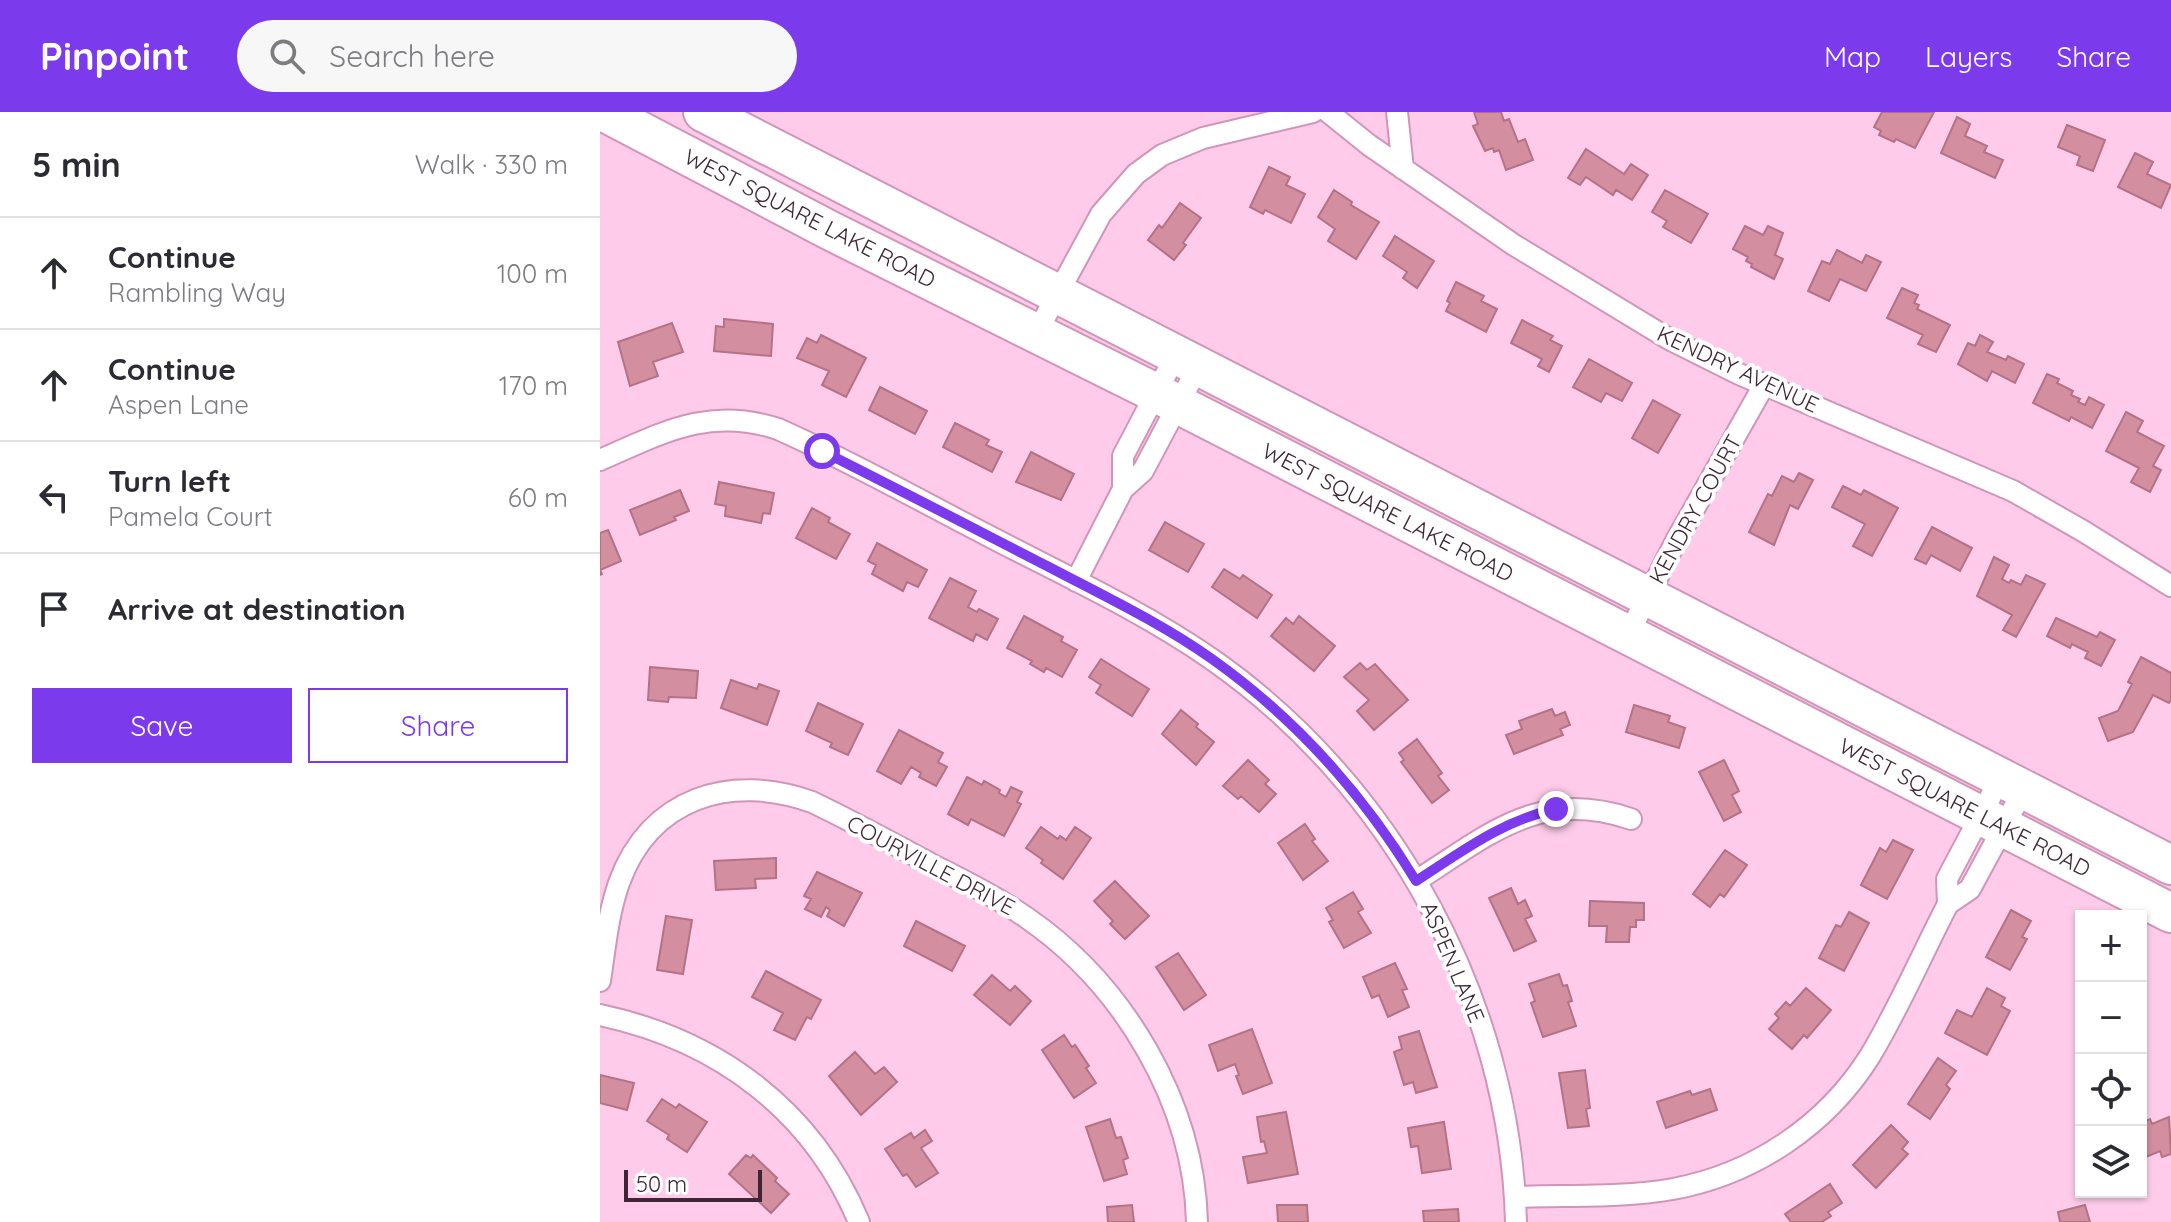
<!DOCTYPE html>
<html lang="en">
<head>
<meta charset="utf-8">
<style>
	:root { --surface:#fff; --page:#f7f7f7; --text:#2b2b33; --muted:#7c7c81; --line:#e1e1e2; --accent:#7c3aed }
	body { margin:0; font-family:Quicksand,sans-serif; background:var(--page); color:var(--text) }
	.controls { position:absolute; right:24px; bottom:24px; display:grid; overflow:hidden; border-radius:0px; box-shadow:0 2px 6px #0004 }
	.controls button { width:72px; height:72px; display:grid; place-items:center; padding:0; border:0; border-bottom:2px solid var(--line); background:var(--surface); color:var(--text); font:40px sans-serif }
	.scale { position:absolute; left:24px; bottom:20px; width:138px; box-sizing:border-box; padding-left:8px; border:4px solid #3e2635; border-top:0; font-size:22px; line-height:28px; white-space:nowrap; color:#3e2635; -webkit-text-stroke:6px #fefefe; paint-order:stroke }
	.stop { position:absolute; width:24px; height:24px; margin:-18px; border:6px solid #7c3aed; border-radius:50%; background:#fff }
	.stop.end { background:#7c3aed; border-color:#fff; box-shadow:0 2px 8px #0008 }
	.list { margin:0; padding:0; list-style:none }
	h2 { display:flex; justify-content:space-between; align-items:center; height:104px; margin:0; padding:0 32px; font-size:34px }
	h2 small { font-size:26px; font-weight:400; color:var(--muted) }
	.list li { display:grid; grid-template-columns:52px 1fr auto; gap:24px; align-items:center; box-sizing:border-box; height:112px; padding:0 32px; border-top:2px solid var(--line) }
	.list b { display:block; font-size:30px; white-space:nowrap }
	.list p { margin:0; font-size:26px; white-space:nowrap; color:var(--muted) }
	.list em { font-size:26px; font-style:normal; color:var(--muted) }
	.actions { display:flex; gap:16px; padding:24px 32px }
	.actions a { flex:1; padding:18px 0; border:2px solid var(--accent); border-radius:0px; text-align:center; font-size:28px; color:var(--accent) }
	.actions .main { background:var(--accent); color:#fff }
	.icon { flex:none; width:44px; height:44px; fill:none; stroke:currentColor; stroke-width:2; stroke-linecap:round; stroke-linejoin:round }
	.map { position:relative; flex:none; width:1571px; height:1110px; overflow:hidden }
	header { display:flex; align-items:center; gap:48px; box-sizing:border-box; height:112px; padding:0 40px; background:var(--accent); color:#fff }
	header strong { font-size:38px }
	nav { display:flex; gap:44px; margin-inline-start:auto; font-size:28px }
	.search { width:560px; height:72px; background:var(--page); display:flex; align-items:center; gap:20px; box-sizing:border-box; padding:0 28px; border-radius:44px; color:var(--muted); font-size:30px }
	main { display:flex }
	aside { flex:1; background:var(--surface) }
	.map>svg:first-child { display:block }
	.building { fill:#d38ea0; stroke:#b47284; stroke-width:2 }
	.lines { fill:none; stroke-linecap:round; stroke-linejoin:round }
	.street-casing { stroke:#d195b9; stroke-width:24 }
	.highway-casing { stroke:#d195b9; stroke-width:42 }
	.street { stroke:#fff; stroke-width:20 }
	.highway { stroke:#fff; stroke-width:38 }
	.route { stroke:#7c3aed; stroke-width:10 }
	.labels { text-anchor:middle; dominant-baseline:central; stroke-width:8; stroke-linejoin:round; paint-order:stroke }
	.street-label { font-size:22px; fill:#3e2635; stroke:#fefefe }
</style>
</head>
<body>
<header>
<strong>Pinpoint</strong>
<div class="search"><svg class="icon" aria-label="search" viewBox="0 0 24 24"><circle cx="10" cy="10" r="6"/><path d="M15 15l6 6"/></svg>Search here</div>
<nav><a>Map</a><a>Layers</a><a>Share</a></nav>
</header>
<main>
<aside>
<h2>5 min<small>Walk · 330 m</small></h2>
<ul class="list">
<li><svg class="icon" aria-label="ahead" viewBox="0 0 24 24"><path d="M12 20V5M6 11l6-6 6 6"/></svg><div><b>Continue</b><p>Rambling Way</p></div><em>100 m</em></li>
<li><svg class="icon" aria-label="ahead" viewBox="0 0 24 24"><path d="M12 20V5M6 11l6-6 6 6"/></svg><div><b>Continue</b><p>Aspen Lane</p></div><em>170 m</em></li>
<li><svg class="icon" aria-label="left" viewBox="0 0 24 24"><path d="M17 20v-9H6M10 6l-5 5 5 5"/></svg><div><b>Turn left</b><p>Pamela Court</p></div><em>60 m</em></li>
<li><svg class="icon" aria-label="arrive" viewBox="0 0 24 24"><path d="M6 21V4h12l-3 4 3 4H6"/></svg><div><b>Arrive at destination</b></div></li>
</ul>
<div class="actions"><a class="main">Save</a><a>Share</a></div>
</aside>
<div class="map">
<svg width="1571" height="1110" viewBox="0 0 1571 1110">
	<rect width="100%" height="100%" fill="#feccea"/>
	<path class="building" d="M874 0H901L904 9 909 7 918 30 925 27 933 48 906 58 899 38 894 40 893 36 885 39 873 14 878 12Z
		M1282 0H1334L1315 36 1296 27 1294 30 1279 23 1281 19 1274 15Z
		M1357 5 1370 12 1365 24 1387 34 1384 40 1403 48 1395 66 1341 41Z
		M1467 13 1505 28 1493 59 1477 53 1480 44 1458 35Z
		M986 37 1024 62 1031 52 1048 63 1032 88 1016 78 1013 83 986 65 980 73 968 66Z
		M1535 41 1553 50 1547 62 1571 73 1561 96 1518 75Z
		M669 55 690 65 686 73 705 82 691 111 665 98 663 102 650 95Z
		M734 78 752 90 751 93 779 110 756 147 728 129 735 117 718 105Z
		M1065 78 1108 102 1091 131 1063 115 1067 109 1052 100Z
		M580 91 601 106 583 131 586 133 574 148 548 128 559 113 562 116Z
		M1145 114 1163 123 1168 114 1183 121 1175 143 1183 147 1174 167 1151 155 1152 152 1146 149 1148 145 1133 137Z
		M795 124 834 149 817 176 803 166 807 160 783 144Z
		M1237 138 1262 151 1266 143 1281 150 1266 179 1240 167 1229 189 1208 179 1222 149 1230 152Z
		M856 170 884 184 881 189 897 197 886 220 846 199 850 191 847 189Z
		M1302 176 1318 183 1314 191 1319 193 1317 197 1350 213 1336 240 1318 232 1323 223 1287 206Z
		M124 207 173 212 171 244 114 239 116 214 124 215Z
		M922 208 953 224 950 228 962 234 949 260 938 254 942 247 911 231Z
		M72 211 83 240 53 250 58 264 30 274 18 230Z
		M221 223 266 246 246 285 222 273 229 259 197 246 207 226 217 231Z
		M1380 223 1393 230 1387 240 1406 248 1408 244 1424 252 1415 271 1392 259 1387 269 1358 252 1368 231 1375 234Z
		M989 247 1032 271 1022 289 1006 281 1001 290 973 275Z
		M1447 262 1459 267 1457 271 1473 279 1471 283 1480 287 1478 290 1485 293 1489 285 1504 293 1492 316 1471 305 1469 309 1433 291Z
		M280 275 327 299 315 322 269 298Z
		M1053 288 1080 303 1058 341 1032 326Z
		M1526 300 1543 309 1537 320 1564 334 1553 354 1561 358 1550 380 1531 370 1539 356 1506 339Z
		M355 311 389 328 386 333 402 340 392 360 343 335Z
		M431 340 474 362 461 388 416 370Z
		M1199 361 1213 368 1198 397 1190 393 1174 433 1149 420 1168 382 1172 384 1182 364 1194 370Z
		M119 370 174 381 170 402 163 401 161 411 125 404 126 394 115 392Z
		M1243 374 1261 383 1264 378 1298 396 1272 444 1253 434 1265 412 1232 395Z
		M80 378 89 399 74 405 76 408 40 423 30 398Z
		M212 396 230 406 228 410 250 422 236 447 196 426Z
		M565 410 604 432 588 460 549 438Z
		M1332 415 1372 436 1360 459 1331 443 1326 452 1315 447Z
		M8 418 21 449 0 458 2 462 0 463V421Z
		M277 431 327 458 318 475 307 470 303 479 272 462 276 453 268 449Z
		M1394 445 1409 453 1402 467 1409 471 1411 468 1421 473 1426 463 1445 472 1416 525 1403 518 1412 503 1377 484Z
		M624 457 640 467 643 463 672 483 657 506 612 475Z
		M350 466 376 479 368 495 377 500 379 497 398 507 387 528 376 522 373 529 329 506Z
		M424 504 463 525 461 529 477 538 462 565 446 556 444 560 430 552 432 549 407 536Z
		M699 504 735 534 714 559 671 524 686 506 693 512Z
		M1456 506 1497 525 1500 520 1515 528 1501 554 1485 546 1488 540 1472 532 1470 536 1447 524Z
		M1541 545 1571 561V588L1569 591 1553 583 1533 620 1508 629 1499 606 1518 599 1532 572 1528 570Z
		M501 547 549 577 532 604 496 581 501 573 489 565Z
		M760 551 767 558 775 552 808 588 774 618 757 599 769 588 744 565Z
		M50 555 98 559 96 586 69 585 68 590 48 588Z
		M131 568 157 577 159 572 179 579 167 613 121 596Z
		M218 591 263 612 248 643 230 635 232 631 206 619Z
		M1034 593 1070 604 1068 610 1085 616 1079 636 1026 620Z
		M952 597 955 604 965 600 970 613 960 617 963 623 914 642 906 623 922 617 919 609Z
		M581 598 598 612 596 615 614 630 596 653 562 622Z
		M299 618 343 641 338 650 347 655 336 674 319 665 321 661 311 655 301 672 277 659Z
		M817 627 842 661 838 664 849 678 832 691 801 650 804 648 799 641Z
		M648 648 669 668 665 672 676 682 659 700 641 684 638 687 623 674Z
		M1124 648 1139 679 1132 683 1141 700 1124 709 1099 660Z
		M367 665 382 673 384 669 400 678 399 681 406 685 411 675 422 680 417 690 421 692 404 724 371 707 368 713 348 702Z
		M705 712 715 727 712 729 728 749 703 768 678 731Z
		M441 715 458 727 460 724 466 728 475 715 491 726 463 767 441 751 443 748 426 736Z
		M1293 728 1313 738 1287 787 1261 773 1280 736 1286 740Z
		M1125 738 1147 753 1124 785 1120 782 1110 795 1093 782Z
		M176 746V766L155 767 156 776 116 778 114 749Z
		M217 760 262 781 244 814 227 804 230 798 226 795 221 805 205 797 211 787 204 784Z
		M515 769 549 804 525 827 510 812 513 809 494 789Z
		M911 776 918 792 925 788 932 804 925 807 936 829 914 839 889 786Z
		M753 780 763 797 758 800 771 821 744 836 729 810 733 808 726 796Z
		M990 789 1044 791V808H1036V815H1030L1029 830H1006L1007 814H989Z
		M1411 798 1431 809 1422 825 1427 827 1410 858 1386 845Z
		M1249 800 1269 811 1244 859 1219 846 1236 813 1241 815Z
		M66 804 92 808 83 862 57 858Z
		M316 809 365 834 352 859 304 834Z
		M578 841 606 883 584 898 556 855Z
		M795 851 807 877 802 878 809 895 788 905 779 883 772 886 763 865Z
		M166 859 221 888 211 907 207 905 195 928 174 918 183 901 152 885Z
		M959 862 963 874 967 873 972 889 968 890 976 914 943 925 931 891 935 889 929 872Z
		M392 863 410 879 415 874 431 889 410 913 374 883Z
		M1206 876 1231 898 1207 926 1204 923 1192 937 1169 917 1179 906 1175 902 1186 890 1190 894Z
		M1387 876 1405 886 1401 894 1410 899 1387 943 1345 921 1357 898 1372 905Z
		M652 917 672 971 643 982 636 964 639 963 635 952 618 959 609 933Z
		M819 919 837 975 816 981 813 970 804 973 794 940 802 937 799 925Z
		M464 923 472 935 475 933 489 954 486 956 496 971 474 986 442 938Z
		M255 940 275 962 284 955 297 970 261 1003 229 964Z
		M1338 946 1356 959 1346 973 1350 977 1330 1007 1308 992Z
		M985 958 990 996 986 997 989 1014 968 1016 959 961Z
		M0 963 34 971 27 998 0 991Z
		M1110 977 1117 998 1066 1016 1057 990 1090 979 1092 983Z
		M62 987 76 996 79 992 107 1010 87 1040 67 1027 69 1023 47 1009Z
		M686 1000 698 1062 648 1071 643 1045 667 1041 664 1029 661 1030 657 1005Z
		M1569 1005 1571 1042 1562 1045 1560 1039 1541 1047V1011L1550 1007 1552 1012Z
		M510 1007 516 1026 521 1025 528 1046 523 1048 527 1062 504 1069 486 1015Z
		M844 1010 851 1057 822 1061 818 1034 811 1035 808 1016Z
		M1291 1013 1308 1030 1302 1037 1308 1042 1276 1076 1253 1053Z
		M325 1018 332 1029 321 1036 338 1061 316 1075 307 1062 303 1064 285 1037 311 1021 314 1026Z
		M146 1043 151 1046 153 1043 177 1066 175 1069 189 1082 171 1101 129 1062Z
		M1230 1072 1242 1091 1228 1100 1231 1104 1222 1110H1191L1185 1102Z
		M532 1093 534 1110H508L507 1095Z
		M677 1093H707L708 1110H678Z
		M1485 1093 1490 1110H1460L1458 1100Z
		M858 1097 859 1110H824L823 1099Z"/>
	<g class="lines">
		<defs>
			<path id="street" d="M728 0 769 33 914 133 1069 227 1139 262 1413 379 1483 419 1571 474
				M797 0 803 57
				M437 220 501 102 536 62 562 43 603 26 713 0
				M0 348C62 321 109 294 178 317 248 348 315 386 383 421 459 461 539 497 610 546 792 672 910 888 916 1110
				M523 377V344L576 243
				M476 469 523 377 543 359 598 255
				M1028 523 1077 427 1164 273
				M816 769C890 722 939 676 1031 707
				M1348 792 1347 767 1401 665
				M0 869C5 836 8 802 19 771 50 685 131 661 212 690 252 709 292 731 331 752 364 769 397 785 427 806 524 873 594 991 597 1110
				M0 903C117 928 212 997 259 1110
				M915 1085C967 1083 1022 1086 1073 1077 1154 1062 1226 1014 1270 944 1299 896 1322 842 1348 792L1370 777 1424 677"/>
			<path id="highway" d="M4 0 229 118 556 281 1571 801
				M103 0 1571 753"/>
		</defs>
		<use href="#street" class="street-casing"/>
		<use href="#highway" class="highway-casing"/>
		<use href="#street" class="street"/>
		<use href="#highway" class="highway"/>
	</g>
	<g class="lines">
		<path class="route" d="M222 339C298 377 373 416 449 455 504 484 561 511 612 547 695 606 763 682 816 769 861 740 903 708 956 697"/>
	</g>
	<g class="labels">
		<g class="street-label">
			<text transform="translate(210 106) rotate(27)">WEST SQUARE LAKE ROAD</text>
			<text transform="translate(1138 257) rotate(25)">KENDRY AVENUE</text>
			<text transform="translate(1095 397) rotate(-61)">KENDRY COURT</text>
			<text transform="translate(788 400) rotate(27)">WEST SQUARE LAKE ROAD</text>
			<text transform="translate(1365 695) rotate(27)">WEST SQUARE LAKE ROAD</text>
			<text transform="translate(331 753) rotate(28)">COURVILLE DRIVE</text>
			<text transform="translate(853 850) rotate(67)">ASPEN LANE</text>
		</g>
	</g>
</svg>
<div class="controls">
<button>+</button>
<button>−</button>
<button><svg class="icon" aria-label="locate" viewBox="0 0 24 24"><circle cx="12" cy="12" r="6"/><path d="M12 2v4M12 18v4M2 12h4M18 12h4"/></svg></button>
<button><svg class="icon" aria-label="layers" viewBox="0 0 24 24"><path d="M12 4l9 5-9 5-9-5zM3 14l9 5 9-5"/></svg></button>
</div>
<div class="scale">50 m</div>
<div class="stop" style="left:222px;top:339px"></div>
<div class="stop end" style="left:956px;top:697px"></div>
</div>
</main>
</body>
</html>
